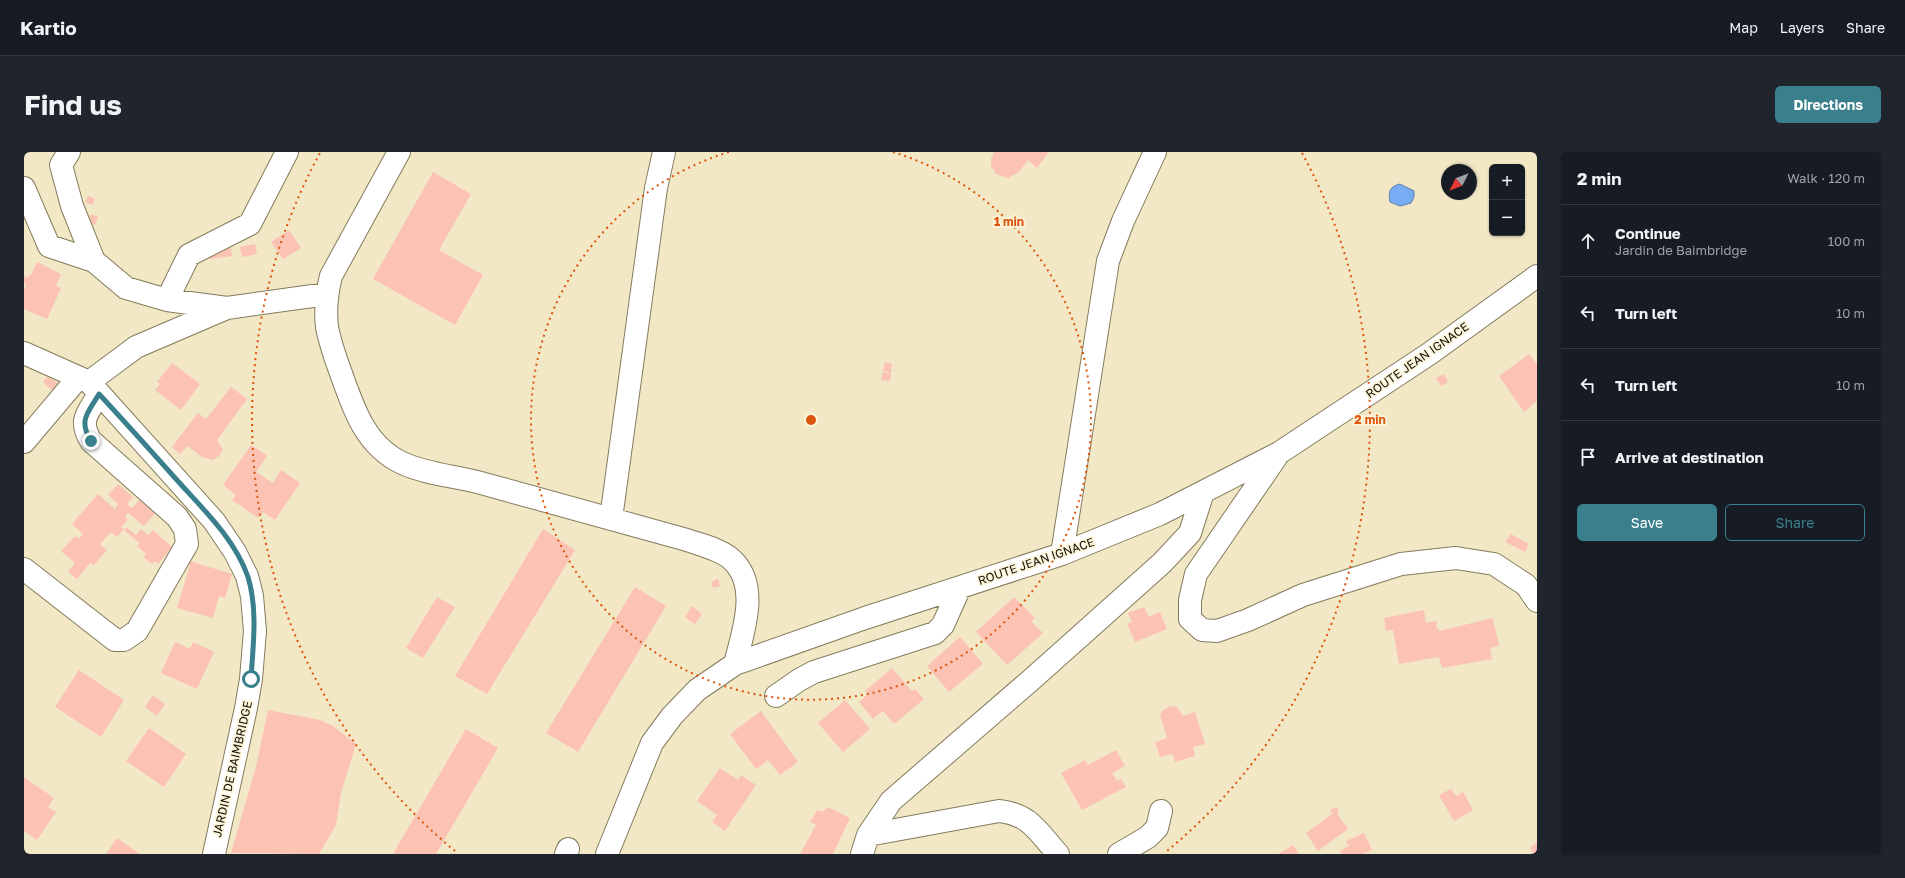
<!DOCTYPE html>
<html lang="en">
<head>
<meta charset="utf-8">
<style>
	:root { --surface:#171b24; --page:#20242c; --text:#f1f3f6; --muted:#9ea1a6; --line:#363941; --accent:#3a7f8c }
	body { margin:0; font-family:"Golos Text",sans-serif; background:var(--page); color:var(--text) }
	.controls { position:absolute; right:12px; top:12px; display:grid; overflow:hidden; border-radius:6px; box-shadow:0 1px 3px #0004 }
	.controls button { width:36px; height:36px; display:grid; place-items:center; padding:0; border:0; border-bottom:1px solid var(--line); background:var(--surface); color:var(--text); font:20px sans-serif }
	.compass { position:absolute; left:1417px; top:12px; width:36px; height:36px; border-radius:50%; background:var(--surface); box-shadow:0 1px 3px #0004; rotate:228deg }
	.stop { position:absolute; width:12px; height:12px; margin:-9px; border:3px solid #3a7f8c; border-radius:50%; background:#fff }
	.stop.end { background:#3a7f8c; border-color:#fff; box-shadow:0 1px 4px #0008 }
	.list { margin:0; padding:0; list-style:none }
	h2 { display:flex; justify-content:space-between; align-items:center; height:52px; margin:0; padding:0 16px; font-size:17px }
	h2 small { font-size:13px; font-weight:400; color:var(--muted) }
	.list li { display:grid; grid-template-columns:26px 1fr auto; gap:12px; align-items:center; box-sizing:border-box; height:72px; padding:0 16px; border-top:1px solid var(--line) }
	.list b { display:block; font-size:15px; white-space:nowrap }
	.list p { margin:0; font-size:13px; white-space:nowrap; color:var(--muted) }
	.list em { font-size:13px; font-style:normal; color:var(--muted) }
	.actions { display:flex; gap:8px; padding:12px 16px }
	.actions a { flex:1; padding:9px 0; border:1px solid var(--accent); border-radius:6px; text-align:center; font-size:14px; color:var(--accent) }
	.actions .main { background:var(--accent); color:#fff }
	.icon { flex:none; width:22px; height:22px; fill:none; stroke:currentColor; stroke-width:2; stroke-linecap:round; stroke-linejoin:round }
	.map { position:relative; flex:none; width:1513px; height:702px; overflow:hidden; border-radius:6px }
	header { display:flex; align-items:center; gap:24px; box-sizing:border-box; height:56px; padding:0 20px; background:var(--surface); border-bottom:1px solid var(--line) }
	header strong { font-size:19px }
	nav { display:flex; gap:22px; margin-inline-start:auto; font-size:14px }
	.intro { display:flex; align-items:center; justify-content:space-between; box-sizing:border-box; height:96px; padding:0 24px }
	h1 { margin:0; font-size:28px }
	.button { padding:10px 18px; border-radius:6px; background:var(--accent); color:#fff; font-size:14px; font-weight:700 }
	main { display:flex; gap:24px; padding:0 24px }
	aside { flex:1; background:var(--surface); border-radius:6px; box-shadow:0 1px 3px #0004 }
	.map>svg:first-child { display:block }
	.water { fill:#79adf3; stroke:#5b7eac }
	.building { fill:#fcc2b4 }
	.lines { fill:none; stroke-linecap:round; stroke-linejoin:round }
	.minor-casing { stroke:#847b5c; stroke-width:24 }
	.minor { stroke:#fff; stroke-width:22 }
	.route { stroke:#3a7f8c; stroke-width:5 }
	.ring { fill:none; stroke:#dd550c; stroke-width:2; stroke-dasharray:2 4 }
	.labels { text-anchor:middle; dominant-baseline:central; stroke-width:3.5; stroke-linejoin:round; paint-order:stroke }
	.street-label { font-size:12px; fill:#141005; stroke:#fdf5da }
	.centre { fill:#dd550c; stroke:#fdf5da; stroke-width:2 }
	.ring-label { font-size:12px; text-anchor:middle; font-weight:bold; fill:#dd550c; stroke:#fdf5da; stroke-width:3.5; stroke-linejoin:round; paint-order:stroke }
</style>
</head>
<body>
<header>
<strong>Kartio</strong>
<nav><a>Map</a><a>Layers</a><a>Share</a></nav>
</header>
<div class="intro"><h1>Find us</h1><a class="button">Directions</a></div>
<main>
<div class="map">
<svg width="1513" height="702" viewBox="0 0 1513 702">
	<rect width="100%" height="100%" fill="#f2e8c6"/>
	<path class="water" d="M1376 32 1390 39V45L1387 51 1376 54 1366 50C1364 40 1366 34 1376 32Z"/>
	<path class="building" d="M970 0H1023L1024 1 1013 16 1004 8 995 20 984 26 972 22 967 14V7Z
		M409 20 447 42 415 98 459 123 431 173 349 127Z
		M64 44 71 47 68 53 61 50Z
		M67 62 74 65 71 73 64 70Z
		M265 78 277 96 259 107 247 90Z
		M206 91 208 104 185 107 183 94Z
		M231 92 233 102 218 105 216 95Z
		M13 110 37 122 32 134 37 136 23 167 0 157V138L2 132 0 131V124L4 126 5 122 7 123Z
		M1505 202 1513 212V249L1500 260 1475 224Z
		M861 210 868 212 867 221 859 219Z
		M148 211 176 232 157 258 131 238 136 232 133 230Z
		M859 220 867 222 866 229 857 228Z
		M1420 222 1424 230 1417 234 1412 226Z
		M23 225 37 232 30 240 19 230Z
		M207 235 223 247 193 288 199 298 195 304 188 308 178 305 163 294 156 302 148 295 174 261 182 267Z
		M227 293 243 304 232 320 249 331 257 318 276 331 251 368 239 360 234 366 208 348 212 343 199 333Z
		M94 332 109 345 103 352 108 356 119 344 135 357 120 374 104 361 101 365 104 368 97 375 100 377 93 385 87 380 76 392 83 398 70 413 66 411 53 427 44 420 51 411 37 399 51 384 55 387 59 382 48 372 74 342 91 357 94 352 84 343Z
		M103 376 112 383 117 377 124 383 129 378 148 395 134 412 131 409 128 412 119 405 122 402 113 394 116 392 100 378Z
		M519 377 551 398 463 542 431 524Z
		M1487 382 1505 392 1501 400 1481 390Z
		M162 408 208 422 201 446 195 444 189 466 153 456 166 413 161 412Z
		M694 427 696 434 689 436 687 430Z
		M611 435 642 454 554 600 522 581Z
		M413 445 431 455 399 506 382 496Z
		M990 445 1011 466 1007 469 1019 481 983 513 952 480Z
		M668 454 678 462 671 472 661 465Z
		M1120 455 1125 465 1136 460 1143 477 1111 490 1103 472 1108 470 1104 461Z
		M1400 458 1402 471 1413 469 1412 474 1415 479 1469 466 1475 494 1466 496 1468 507 1418 516 1415 505 1375 512 1369 478 1362 479 1360 466Z
		M936 485 959 512 925 540 903 514Z
		M151 490 166 497 169 490 190 500 173 537 137 521Z
		M868 516 888 539 891 537 900 547 870 572 859 559 849 567 835 550 844 542 841 539Z
		M55 518 100 548 77 585 31 555Z
		M129 543 141 552 133 564 121 555Z
		M821 548 846 577 819 600 794 571Z
		M1146 554 1153 555 1159 564 1171 560 1181 592 1169 595 1171 604 1151 610 1149 602 1136 605 1131 590 1143 586 1136 563 1138 559Z
		M244 558 296 568 309 574 332 592 317 641 312 673 295 702 207 701 232 615Z
		M737 559 774 610 756 623 744 608 732 617 706 582Z
		M125 576 162 602 140 635 102 609Z
		M442 577 474 596 412 702H369Z
		M1092 598 1101 614 1088 621 1093 629 1097 627 1102 635 1058 658 1037 621 1061 608 1064 613Z
		M696 616 714 628 717 623 732 633 701 679 688 670 693 663 673 649Z
		M0 625 30 646 24 655 32 660 13 688 0 679Z
		M1427 637 1432 644 1439 640 1449 658 1430 669 1415 643Z
		M804 655 826 666 809 702H776L792 673 786 670 793 658 798 660Z
		M1313 655 1315 661 1313 662 1324 677 1294 699 1282 681 1308 662 1306 658Z
		M1340 681 1348 698 1340 702H1317L1316 699 1325 694 1322 689Z
		M93 686 116 702H82Z
		M1513 690V702H1510L1506 696Z
		M1269 693 1275 702H1254Z"/>
	<g class="lines">
		<defs>
			<path id="minor" d="M45 0 37 13 48 54 70 109 102 136 143 148 203 156
				M375 0 307 124C303 140 301 158 303 175 306 191 312 208 318 224 330 258 342 294 378 311 402 322 431 324 457 331 526 350 595 369 663 388 677 393 695 397 706 406 737 432 719 480 711 512
				M0 36 25 94 70 109
				M143 148 165 103 226 72 263 0
				M0 201 65 230 190 369 211 400 223 424 228 444 231 479 227 527 222 556 190 702
				M65 230 112 195 203 156 303 142
				M0 290 54 226
				M1253 304 1172 422 1166 448V467L1178 478 1193 479 1224 468 1279 443 1377 412 1432 406 1470 412 1502 433 1513 449
				M587 367 632 36 640 0
				M1038 402 1084 109 1099 69 1131 0
				M0 417 91 488H100L113 479 163 392 161 377 153 365 67 289C54 268 64 261 75 242
				M752 544 775 528 790 520 911 481 919 473 936 435
				M844 683 975 659C1006 662 1014 680 1034 702
				M542 702 544 697
				M583 702 628 591 648 564 673 538 711 512 841 466 1038 402 1136 362 1255 301 1405 202 1513 124
				M838 702 844 683 867 649 1007 528 1138 411 1166 381 1179 340
				M1095 702 1124 685 1133 676 1137 659"/>
		</defs>
		<use href="#minor" class="minor-casing"/>
		<use href="#minor" class="minor"/>
	</g>
	<g class="lines">
		<path class="route" d="M67 289C54 268 64 261 75 242 101 270 127 299 152 327 178 356 211 387 224 425 234 458 229 493 227 527"/>
	</g>
	<g class="ring">
		<path d="M869 0A280 280 0 1 1 705 0"/>
		<path d="M431 699A559 559 0 0 1 296 1M1278 1A559 559 0 0 1 1143 699"/>
	</g>
	<g class="labels">
		<g class="street-label">
			<text transform="translate(1393 208) rotate(-35)">ROUTE JEAN IGNACE</text>
			<text transform="translate(1012 409) rotate(-19)">ROUTE JEAN IGNACE</text>
			<text transform="translate(208 617) rotate(-77)">JARDIN DE BAIMBRIDGE</text>
		</g>
	</g>
	<circle cx="787" cy="268" r="6" class="centre"/>
	<g class="ring-label">
		<text x="985" y="74">1 min</text>
		<text x="1346" y="272">2 min</text>
	</g>
</svg>
<div class="controls">
<button>+</button>
<button>−</button>
</div>
<svg class="compass" viewBox="-18 -18 36 36"><path d="M0-13l5 13h-10z" fill="#e53935"/><path d="M0 13l5-13h-10z" fill="#9ea1a6"/></svg>
<div class="stop" style="left:227px;top:527px"></div>
<div class="stop end" style="left:67px;top:289px"></div>
</div>
<aside>
<h2>2 min<small>Walk · 120 m</small></h2>
<ul class="list">
<li><svg class="icon" aria-label="ahead" viewBox="0 0 24 24"><path d="M12 20V5M6 11l6-6 6 6"/></svg><div><b>Continue</b><p>Jardin de Baimbridge</p></div><em>100 m</em></li>
<li><svg class="icon" aria-label="left" viewBox="0 0 24 24"><path d="M17 20v-9H6M10 6l-5 5 5 5"/></svg><div><b>Turn left</b></div><em>10 m</em></li>
<li><svg class="icon" aria-label="left" viewBox="0 0 24 24"><path d="M17 20v-9H6M10 6l-5 5 5 5"/></svg><div><b>Turn left</b></div><em>10 m</em></li>
<li><svg class="icon" aria-label="arrive" viewBox="0 0 24 24"><path d="M6 21V4h12l-3 4 3 4H6"/></svg><div><b>Arrive at destination</b></div></li>
</ul>
<div class="actions"><a class="main">Save</a><a>Share</a></div>
</aside>
</main>
</body>
</html>
